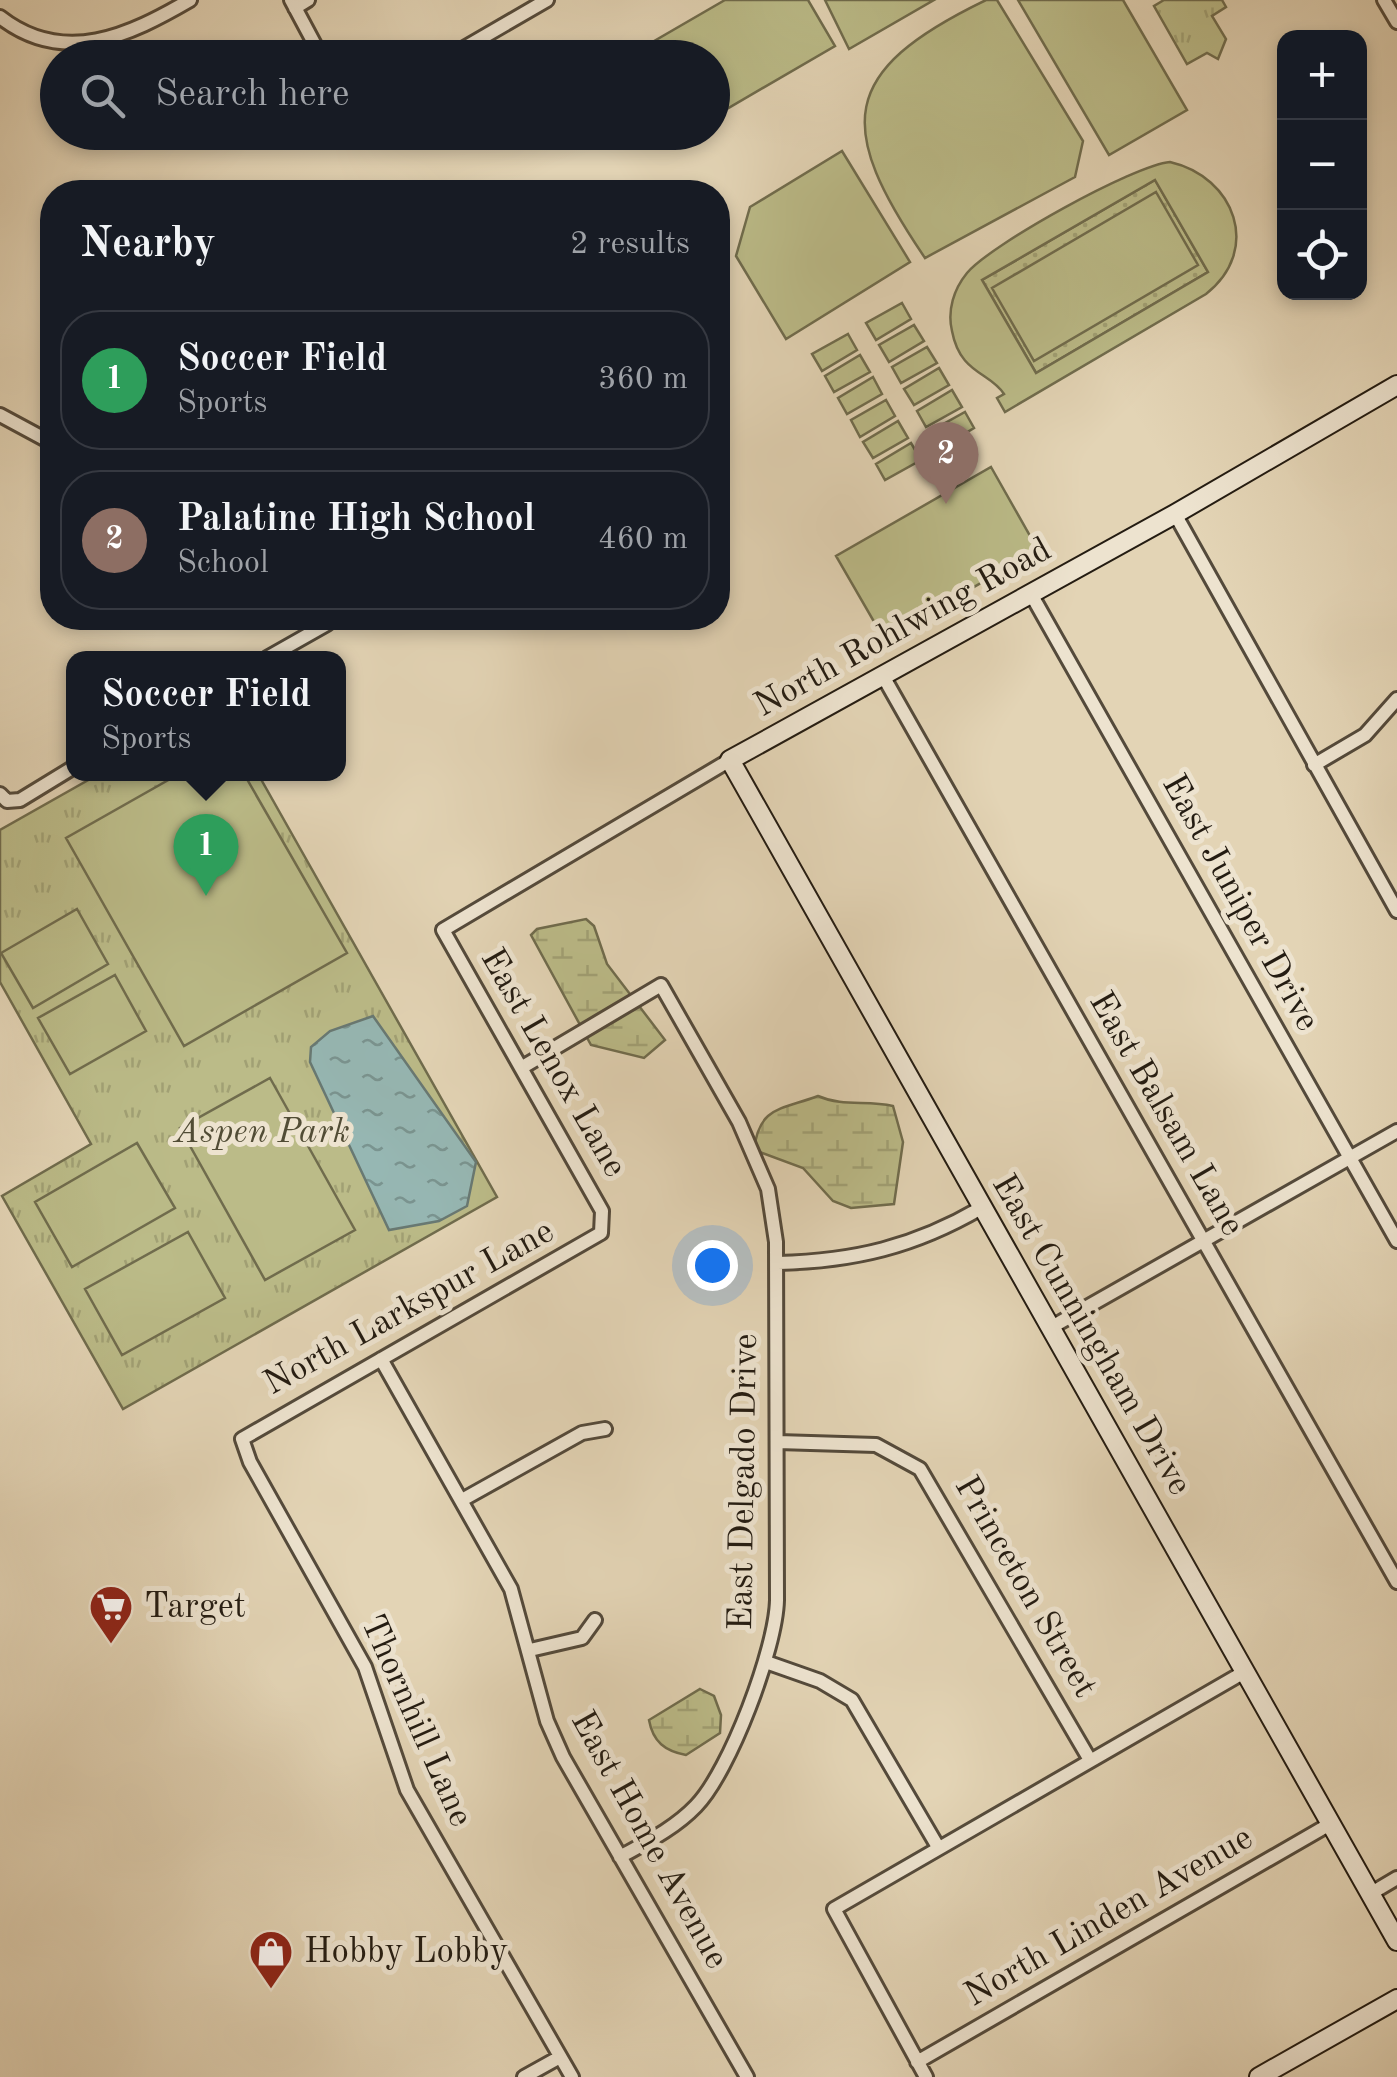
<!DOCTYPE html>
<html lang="en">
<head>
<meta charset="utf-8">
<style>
	:root { --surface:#171b24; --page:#242831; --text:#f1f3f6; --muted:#9ea1a6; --line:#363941; --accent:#c59692 }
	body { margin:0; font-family:"Old Standard TT",serif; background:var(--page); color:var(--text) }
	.controls { position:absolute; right:30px; top:30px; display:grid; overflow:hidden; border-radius:20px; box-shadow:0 5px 15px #0003 }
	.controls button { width:90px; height:90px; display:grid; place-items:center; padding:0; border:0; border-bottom:2px solid var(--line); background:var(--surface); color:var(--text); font:50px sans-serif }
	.you { position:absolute; left:712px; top:1265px; width:35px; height:35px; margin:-25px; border:8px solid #fff; border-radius:50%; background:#1a73e8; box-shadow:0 0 0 15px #1a73e833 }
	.badge { display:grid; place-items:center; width:65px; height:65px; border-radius:50%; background:var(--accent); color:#fff; font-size:32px; font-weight:700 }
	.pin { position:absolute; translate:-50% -82px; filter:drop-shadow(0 2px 5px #0008) }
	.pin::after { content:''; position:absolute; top:52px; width:35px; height:30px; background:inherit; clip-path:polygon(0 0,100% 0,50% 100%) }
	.popup { position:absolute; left:66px; top:651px; width:280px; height:130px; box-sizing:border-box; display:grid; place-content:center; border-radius:20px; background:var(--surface); filter:drop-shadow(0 2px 8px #0005); font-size:32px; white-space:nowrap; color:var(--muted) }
	.popup b { font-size:38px; color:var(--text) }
	.popup::after { content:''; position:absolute; left:50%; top:100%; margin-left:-20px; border:20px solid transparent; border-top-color:var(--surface) }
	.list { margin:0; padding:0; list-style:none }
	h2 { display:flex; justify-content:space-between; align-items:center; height:130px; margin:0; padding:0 40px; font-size:42px }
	h2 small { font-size:32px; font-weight:400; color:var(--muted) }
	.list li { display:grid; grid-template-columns:65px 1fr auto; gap:30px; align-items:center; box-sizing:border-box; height:140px; margin:0 20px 20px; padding:0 20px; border:2px solid var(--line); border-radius:40px }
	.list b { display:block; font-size:38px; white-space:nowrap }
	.list p { margin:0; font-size:32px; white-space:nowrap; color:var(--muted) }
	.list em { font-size:32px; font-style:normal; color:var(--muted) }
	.icon { flex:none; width:55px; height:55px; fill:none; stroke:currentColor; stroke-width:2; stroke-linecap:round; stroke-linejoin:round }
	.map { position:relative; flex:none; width:1397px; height:2077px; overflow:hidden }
	.search { position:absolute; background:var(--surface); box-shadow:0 5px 15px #0003; left:40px; top:40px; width:690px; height:110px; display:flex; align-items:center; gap:25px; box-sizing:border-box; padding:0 35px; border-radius:55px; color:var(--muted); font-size:38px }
	.panel { position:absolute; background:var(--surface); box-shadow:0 5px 15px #0003; left:40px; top:180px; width:690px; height:450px; border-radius:40px }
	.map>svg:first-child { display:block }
	.grass { fill:url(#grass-dots); stroke:#706c4d; stroke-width:2.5 }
	.wetland { fill:url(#wetland-marsh); stroke:#706c4d; stroke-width:2.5 }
	.park { fill:url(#park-tufts); stroke:#706c4d; stroke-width:2.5 }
	.pitch { fill:#bb8; stroke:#706c4d; stroke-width:2.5; fill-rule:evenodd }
	.water { fill:url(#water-ripples); stroke:#687973; stroke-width:2.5 }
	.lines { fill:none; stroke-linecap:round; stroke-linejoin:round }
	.street-casing { stroke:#544a3b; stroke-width:18 }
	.secondary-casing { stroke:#241c12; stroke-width:22 }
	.street { stroke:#ede3cf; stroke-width:12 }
	.secondary { stroke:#ede3cf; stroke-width:18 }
	.labels { text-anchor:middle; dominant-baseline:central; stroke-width:10; stroke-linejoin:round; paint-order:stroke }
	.street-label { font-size:35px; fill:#241c12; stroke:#ede3cf }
	.park-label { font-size:35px; font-style:italic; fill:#514c35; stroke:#ede3cf }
	.poi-label { font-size:35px; fill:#241c12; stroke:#ede3cf; text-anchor:start }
</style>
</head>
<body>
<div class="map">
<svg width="1397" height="2077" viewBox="0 0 1397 2077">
	<defs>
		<pattern id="grass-dots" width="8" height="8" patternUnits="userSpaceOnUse" patternTransform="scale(2.5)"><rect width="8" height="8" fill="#bb8"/><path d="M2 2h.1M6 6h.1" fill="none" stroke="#a1a074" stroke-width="1.8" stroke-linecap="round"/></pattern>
		<pattern id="wetland-marsh" width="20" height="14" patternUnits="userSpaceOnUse" patternTransform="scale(2.5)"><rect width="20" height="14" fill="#bb8"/><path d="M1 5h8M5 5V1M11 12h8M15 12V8" fill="none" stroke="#a1a074"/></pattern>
		<pattern id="park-tufts" width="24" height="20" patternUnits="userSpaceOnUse" patternTransform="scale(2.5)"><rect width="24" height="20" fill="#bb8"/><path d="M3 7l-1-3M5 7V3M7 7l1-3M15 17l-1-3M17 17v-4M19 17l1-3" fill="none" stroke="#a1a074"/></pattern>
		<pattern id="water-ripples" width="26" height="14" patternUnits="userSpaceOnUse" patternTransform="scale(2.5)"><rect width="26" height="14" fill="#96b7b3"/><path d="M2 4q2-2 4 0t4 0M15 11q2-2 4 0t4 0" fill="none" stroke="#7a9490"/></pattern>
	</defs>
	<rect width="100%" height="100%" fill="#e3d4b5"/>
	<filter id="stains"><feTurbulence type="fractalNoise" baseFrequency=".002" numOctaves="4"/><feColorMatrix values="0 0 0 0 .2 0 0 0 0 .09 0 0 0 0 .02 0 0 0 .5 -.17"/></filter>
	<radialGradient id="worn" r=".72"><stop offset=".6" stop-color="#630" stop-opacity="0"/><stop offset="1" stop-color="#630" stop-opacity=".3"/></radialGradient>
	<path class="grass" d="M1155 180 1208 272 1036 373 982 280Z"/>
	<path class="wetland" d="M586 919 594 926 607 964 665 1040 644 1058 591 1045 531 935 537 929Z
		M818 1096C843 1107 866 1100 893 1106L903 1142 894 1204 851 1208 833 1201 803 1168 754 1150C759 1106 781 1110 818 1096Z
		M700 1689 714 1696 721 1715 720 1733 686 1755C665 1751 653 1742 649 1720Z"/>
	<path class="park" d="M1164 0H1222L1226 7 1212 16 1226 39 1218 59 1207 53 1187 64 1154 6Z
		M99 774H258L497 1197 123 1409 2 1196 91 1144 0 982V830Z"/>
	<path class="pitch" d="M725 0H808L835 46 713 117 712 58 640 57 637 51Z
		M825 0H934L849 49Z
		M986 0H997L1083 141 1075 177 925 258C836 127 837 72 986 0Z
		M1018 0H1123L1187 110 1109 155Z
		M842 151 910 262 786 339 736 256 750 207Z
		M1170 162C1235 177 1262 250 1206 294L1005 412 997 398 1004 394C990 372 960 374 952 331 947 310 954 289 967 273 990 245 1134 165 1170 162ZM1155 180 1208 272 1036 373 982 280Z
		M1156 192 1198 265 1034 361 992 288Z
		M902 303 911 319 876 340 866 323Z
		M914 325 924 341 889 362 879 345Z
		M848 334 857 350 822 371 812 354Z
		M927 347 937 363 901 383 892 367Z
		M860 355 870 372 834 392 825 376Z
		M939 368 949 385 914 405 904 389Z
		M873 377 882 394 847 414 838 398Z
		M952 390 962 407 926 427 917 411Z
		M886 400 895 416 860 437 851 420Z
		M965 412 974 428 939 449 929 432Z
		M898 421 908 438 873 458 863 442Z
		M911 443 921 460 885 480 876 464Z
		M991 467 1038 550 884 639 836 556Z
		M179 774H244L347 953 184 1046 66 838Z
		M77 909 108 964 33 1008 1 953Z
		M115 975 146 1031 70 1074 38 1018Z
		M270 1078 355 1230 265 1280 180 1128Z
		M137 1143 175 1208 72 1267 35 1202Z
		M188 1232 225 1298 122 1355 85 1289Z"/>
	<path class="water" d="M373 1016 476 1162 467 1206 439 1221 389 1230 310 1062 311 1047 330 1031Z"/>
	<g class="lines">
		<defs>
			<path id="street" d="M291 0 322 58
				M1384 0 1397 22
				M295 8 308 0
				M0 17C64 67 130 35 190 0
				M447 58 547 0
				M0 415 52 443
				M1175 514 1397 911
				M1031 594 1397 1241
				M267 658 327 624 329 618
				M883 676 1397 1582
				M1314 765 1365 735 1397 699
				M0 794 7 801 20 800 74 767
				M521 1068 661 985 739 1122 768 1189 776 1242 777 1600C776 1648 730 1771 696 1806 675 1828 647 1842 620 1857
				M778 1263C854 1261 914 1247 981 1208
				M1050 1328 1397 1131
				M381 1359 511 1589 547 1721 563 1757 747 2077
				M778 1442 876 1445 920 1469 1090 1760
				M462 1500 582 1433 605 1429
				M530 1650 582 1638 595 1620
				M766 1662 820 1681 852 1700 938 1847
				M1370 1894 1397 1878
				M917 2062 1330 1824
				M524 2077 560 2057
				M572 2077 407 1790 365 1667 250 1462 242 1439 601 1233 602 1211 443 930 730 760
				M926 2077 834 1909 1246 1671"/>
			<path id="secondary" d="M1397 385 1175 514 730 760 1397 1941
				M1259 2077 1397 1999"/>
		</defs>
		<use href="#street" class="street-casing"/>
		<use href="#secondary" class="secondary-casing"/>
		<use href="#street" class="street"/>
		<use href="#secondary" class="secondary"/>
	</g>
	<defs>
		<symbol id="supermarket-pin" viewBox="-11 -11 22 30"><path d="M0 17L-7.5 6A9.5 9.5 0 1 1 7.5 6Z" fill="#8f2418" stroke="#ede3cf"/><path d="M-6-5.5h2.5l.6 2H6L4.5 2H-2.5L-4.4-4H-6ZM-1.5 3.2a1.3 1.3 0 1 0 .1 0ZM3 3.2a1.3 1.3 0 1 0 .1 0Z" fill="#fff"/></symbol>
		<symbol id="shop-pin" viewBox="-11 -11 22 30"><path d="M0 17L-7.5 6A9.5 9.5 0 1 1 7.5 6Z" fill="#8f2418" stroke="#ede3cf"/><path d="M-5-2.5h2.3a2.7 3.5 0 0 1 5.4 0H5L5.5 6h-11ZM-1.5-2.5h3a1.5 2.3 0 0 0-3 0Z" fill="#fff"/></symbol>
	</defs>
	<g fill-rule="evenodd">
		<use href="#supermarket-pin" x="86" y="1582" width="50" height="68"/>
		<use href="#shop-pin" x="246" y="1927" width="50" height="68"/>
	</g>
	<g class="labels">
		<g class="street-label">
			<text transform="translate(903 628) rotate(-29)">North Rohlwing Road</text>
			<text transform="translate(1240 903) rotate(61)">East Juniper Drive</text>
			<text transform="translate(553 1063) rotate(60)">East Lenox Lane</text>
			<text transform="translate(1166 1114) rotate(60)">East Balsam Lane</text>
			<text transform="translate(409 1308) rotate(-29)">North Larkspur Lane</text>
			<text transform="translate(1091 1335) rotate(60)">East Cunningham Drive</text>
			<text transform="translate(744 1482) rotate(-89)">East Delgado Drive</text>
			<text transform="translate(1025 1587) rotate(60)">Princeton Street</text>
			<text transform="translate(416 1721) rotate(66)">Thornhill Lane</text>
			<text transform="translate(649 1840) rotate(61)">East Home Avenue</text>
			<text transform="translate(1109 1917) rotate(-30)">North Linden Avenue</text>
		</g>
		<g class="park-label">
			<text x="262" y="1132">Aspen Park</text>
		</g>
		<g class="poi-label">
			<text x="144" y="1607">Target</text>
			<text x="304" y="1952">Hobby Lobby</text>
		</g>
	</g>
	<rect width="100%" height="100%" filter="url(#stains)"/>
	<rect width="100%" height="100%" fill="url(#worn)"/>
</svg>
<div class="controls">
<button>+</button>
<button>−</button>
<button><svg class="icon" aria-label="locate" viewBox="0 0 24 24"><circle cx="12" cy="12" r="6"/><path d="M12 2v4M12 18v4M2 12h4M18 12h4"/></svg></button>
</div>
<div class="you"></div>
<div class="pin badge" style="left:206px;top:896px;background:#2e9e5b">1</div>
<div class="popup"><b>Soccer Field</b>Sports</div>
<div class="pin badge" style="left:946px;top:504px;background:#8d6e63">2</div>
<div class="search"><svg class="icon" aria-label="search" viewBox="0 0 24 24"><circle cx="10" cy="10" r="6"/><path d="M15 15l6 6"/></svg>Search here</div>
<section class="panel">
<h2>Nearby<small>2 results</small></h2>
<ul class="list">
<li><span class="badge" style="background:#2e9e5b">1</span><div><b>Soccer Field</b><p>Sports</p></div><em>360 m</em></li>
<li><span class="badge" style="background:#8d6e63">2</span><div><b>Palatine High School</b><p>School</p></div><em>460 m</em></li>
</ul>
</section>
</div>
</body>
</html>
